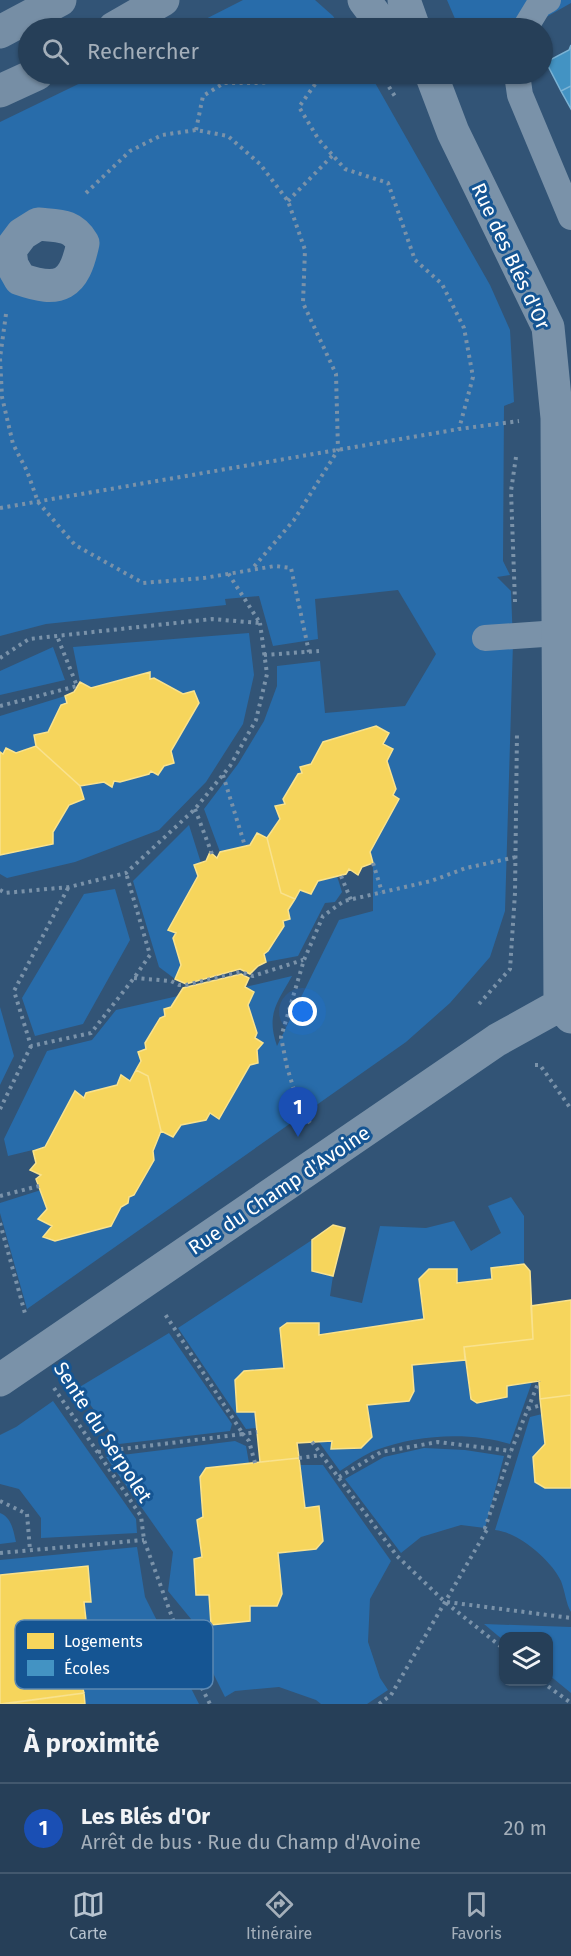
<!DOCTYPE html>
<html lang="fr">
<head>
<meta charset="utf-8">
<style>
	:root { --surface:#263f58; --page:#2e465e; --text:#f1f3f6; --muted:#a4afba; --line:#42586e; --accent:#b7c3cf }
	body { margin:0; font-family:"Fira Sans",sans-serif; background:var(--page); color:var(--text) }
	.controls { position:absolute; right:18px; bottom:18px; display:grid; overflow:hidden; border-radius:12px; box-shadow:0 2px 4px #0004 }
	.controls button { width:54px; height:54px; display:grid; place-items:center; padding:0; border:0; border-bottom:2px solid var(--line); background:var(--surface); color:var(--text); font:30px sans-serif }
	.you { position:absolute; left:303px; top:1012px; width:21px; height:21px; margin:-15px; border:4px solid #fff; border-radius:50%; background:#1a73e8; box-shadow:0 0 0 9px #1a73e833 }
	.badge { display:grid; place-items:center; width:39px; height:39px; border-radius:50%; background:var(--accent); color:#fff; font-size:20px; font-weight:700 }
	.pin { position:absolute; translate:-50% -50px; filter:drop-shadow(0 2px 3px #0008) }
	.pin::after { content:''; position:absolute; top:32px; width:21px; height:18px; background:inherit; clip-path:polygon(0 0,100% 0,50% 100%) }
	.list { margin:0; padding:0; list-style:none }
	h2 { display:flex; justify-content:space-between; align-items:center; height:78px; margin:0; padding:0 24px; font-size:26px }
	h2 small { font-size:20px; font-weight:400; color:var(--muted) }
	.list li { display:grid; grid-template-columns:39px 1fr auto; gap:18px; align-items:center; box-sizing:border-box; height:90px; padding:0 24px; border-top:2px solid var(--line) }
	.list b { display:block; font-size:22px; white-space:nowrap }
	.list p { margin:0; font-size:20px; white-space:nowrap; color:var(--muted) }
	.list em { font-size:20px; font-style:normal; color:var(--muted) }
	.icon { flex:none; width:33px; height:33px; fill:none; stroke:currentColor; stroke-width:2; stroke-linecap:round; stroke-linejoin:round }
	.map { position:relative; flex:none; width:571px; height:1704px; overflow:hidden }
	.search { position:absolute; background:var(--surface); box-shadow:0 2px 4px #0004; left:18px; right:18px; top:18px; height:66px; display:flex; align-items:center; gap:15px; box-sizing:border-box; padding:0 21px; border-radius:33px; color:var(--muted); font-size:22px }
	.sheet { height:168px; background:var(--surface) }
	nav { display:flex; justify-content:space-around; align-items:center; box-sizing:border-box; height:84px; border-top:2px solid var(--line); background:var(--surface); font-size:16px; color:var(--muted) }
	nav a { display:grid; justify-items:center; gap:3px }
	nav .on { color:var(--accent) }
	.map>svg:first-child { display:block }
	.green { fill:#286caa; fill-rule:evenodd }
	.homes { fill:#f6d55c; stroke:#f9e28d; stroke-width:1.5 }
	.schools { fill:#4393c3; stroke:#7bb3d5; stroke-width:1.5 }
	.lines { fill:none; stroke-linecap:round; stroke-linejoin:round }
	.path { stroke:#7a92a9; stroke-width:4; stroke-dasharray:3 4.5; stroke-linecap:butt }
	.lane { stroke:#7a92a9; stroke-width:26 }
	.street { stroke:#7a92a9; stroke-width:33 }
	.secondary { stroke:#768ea5; stroke-width:33 }
	.labels { text-anchor:middle; dominant-baseline:central; stroke-width:6; stroke-linejoin:round; paint-order:stroke }
	.street-label { font-size:20px; fill:#fff; stroke:#155593 }
	.key { fill:#155593; stroke:#5b88b3; stroke-width:1.5 }
	.key-label { font-size:16px; fill:#fff }
</style>
</head>
<body>
<div class="map">
<svg width="571" height="1704" viewBox="0 0 571 1704">
	<rect width="100%" height="100%" fill="#325476"/>
	<path class="green" d="M243 0H315L333 16 341 28H188Z
		M447 0H571V3L527 28H459Z
		M99 74H370L490 285 510 330 514 402 504 406 503 561 510 575 497 577 511 591 513 643 505 911 490 957 450 1003 406 1042 27 1309 0 1213V1203L41 1190 47 1209 39 1219 52 1226 43 1237 55 1241 111 1226 121 1207 128 1203 129 1197 134 1195 154 1160 153 1151 161 1131 173 1137 181 1125 206 1120 210 1113 219 1119 250 1065 258 1062 257 1050 262 1043 255 1038 257 1033 248 1005 254 992 245 987 292 976C277 1003 266 1014 277 1046L339 920 373 911V863L370 852 396 789 383 744 389 733 376 726 323 742 311 764 283 799 285 804 275 807 280 819 267 838 250 845 220 852 204 809 238 764 264 721 277 686V666L320 661 325 713 405 706 436 654 398 590 315 599 318 639 273 646 259 596 225 599 226 605 46 624 0 636V122ZM38 224 83 243 37 285 12 265Z
		M249 633 254 675 243 724 206 782 159 830 75 862 7 878 0 874V855L53 844V832L69 805 83 799 80 786 104 782 111 787 114 781 120 782 149 774 151 771 158 775 164 766 174 763 171 751 199 703 194 691 183 694 154 678 150 679 149 672 91 688 80 682 73 647Z
		M53 647 65 680 0 695V671Z
		M65 696 67 703 61 705 48 732 34 735 36 746 16 753 6 748 3 754 0 752V716Z
		M189 825 201 863 194 865 198 876 169 930 176 933 173 938 181 965 175 979 159 967 133 881Z
		M337 876 342 892 335 902 325 903 298 956 266 962 264 954C272 948 284 931 283 921L290 919 288 910 300 890 311 894 318 881Z
		M115 889 130 940 83 1024 35 1036 22 998 84 894Z
		M178 996 171 1007 164 1009 165 1016 159 1018 145 1043 146 1049 138 1052 141 1061 130 1081 121 1075 117 1085 86 1093 84 1098 75 1092 45 1147 8 1156 4 1139 47 1051 92 1040 116 1010Z
		M0 1007 14 1056 0 1085Z
		M511 1197 524 1216V1264L491 1268 492 1279 457 1283 456 1269H429L419 1279 424 1319 319 1335 318 1323H287L281 1328 284 1368 244 1371 235 1380 237 1412H255L257 1428 246 1429 178 1328 312 1240V1271L333 1276 330 1296 362 1303 380 1226 426 1228 454 1221 471 1251 501 1233 488 1206Z
		M169 1333 232 1424 230 1431 119 1444 78 1388Z
		M465 1360 471 1399 477 1403 507 1397V1386L532 1382 510 1444C468 1431 416 1435 376 1450 363 1455 351 1464 340 1471L319 1442 332 1441V1449L361 1448 372 1437 367 1405 409 1401 414 1391 412 1365Z
		M53 1401 136 1519 137 1533 41 1538V1518L19 1489 0 1484V1435L16 1427Z
		M542 1414 545 1444 533 1457 535 1482 545 1488H571V1612C566 1604 565 1591 561 1581 551 1560 518 1532 495 1530L530 1417Z
		M235 1441 246 1446 249 1463 206 1468 200 1477 203 1517 197 1521 202 1557 194 1559 196 1594 209 1595 211 1624 250 1621V1606L278 1553 316 1549 323 1541 319 1507 305 1508 300 1465H323L391 1561 370 1599 368 1642 380 1678 388 1690 367 1704H321L316 1700 279 1687 235 1691 225 1697 208 1663 191 1619 168 1591 173 1552 106 1457Z
		M424 1448 465 1450 504 1456 485 1528 461 1525 421 1537 401 1553 345 1479 384 1457Z
		M0 1513C12 1518 13 1530 16 1542L0 1544Z
		M137 1547 145 1597 199 1704H85L80 1676 84 1602 91 1601 88 1566 0 1575V1560Z
		M484 1624 571 1627V1693L549 1675 548 1636H504L503 1640Z"/>
	<path class="homes" d="M150 672V679L154 678 183 694 194 691 199 703 171 751 174 763 164 766 158 775 151 771 149 774 120 782 114 781 112 787 104 782 80 786 36 746 34 735 48 732 61 705 67 703 65 696 74 692 80 682 91 688Z
		M376 726 389 733 383 744 393 749 387 761 396 789 393 795 399 799 370 852 373 863 362 867 358 875 349 869 346 874 318 881 311 894 300 890 295 899 281 893 267 838 280 819 275 806 285 804 283 799 298 774 302 773 300 767 311 764 323 742Z
		M36 746 80 786 84 799 69 805 53 832V844L0 855V752L3 754 6 748 16 753Z
		M257 833 267 838 281 893 295 899 288 910 290 919 283 921 284 926 268 951 264 954 266 962 258 966 250 974 240 969 186 984 175 979 181 965 173 938 176 933 168 930 198 876 194 865 206 861 210 852 217 858 220 852 250 845Z
		M241 974 249 978 245 987 254 992 248 1005 257 1033 255 1038 263 1043 257 1050 258 1063 250 1065 219 1119 210 1113 206 1120 181 1125 173 1137 161 1131 148 1076 136 1070 141 1061 138 1052 146 1049 145 1043 160 1018 165 1016 164 1009 171 1007 183 988Z
		M136 1070 148 1076 161 1131 153 1151 154 1160 134 1195 129 1197 128 1203 121 1207 111 1226 55 1241 43 1237 52 1226 38 1219 47 1209 36 1179 41 1175 30 1170 36 1163 33 1151 45 1147 75 1091 84 1098 86 1093 117 1085 121 1075 130 1081Z
		M333 1225 345 1228 333 1276 312 1271V1240Z
		M524 1264 530 1271 533 1339 464 1347 465 1360 412 1365 414 1391 409 1401 367 1405 372 1437 361 1448 331 1449 332 1441 297 1443 299 1458 260 1462 255 1412H237L235 1380 244 1371 284 1368 280 1328 287 1323H319V1335L424 1319 419 1279 429 1269H457V1283L492 1279 491 1268Z
		M571 1300V1395L540 1399 539 1381 507 1386V1397L477 1403 471 1399 464 1347 533 1339 531 1306Z
		M571 1395V1488H545L535 1482 533 1457 545 1444 540 1399Z
		M299 1458 305 1508 319 1506 323 1541 316 1549 278 1553 282 1594 277 1606H250V1621L211 1625 209 1595H196L194 1559 202 1557 197 1520 203 1517 200 1477 206 1468Z
		M88 1566 91 1602H84L92 1674 80 1676 84 1693 0 1704V1575Z
		M84 1693 85 1704H4Z"/>
	<path class="schools" d="M571 45V86L561 91 546 62 569 50Z
		M571 86V109L561 91Z"/>
	<g class="lines">
		<path class="path" d="M310 74 318 80 299 107 319 140 345 169 388 183 415 260 442 284 464 328 473 377 459 429
			M381 74 396 98
			M196 130 203 96 224 83H261L282 80 289 74
			M86 193 130 151 162 135 196 130 228 136 260 164 288 201 305 250 303 303 336 374 338 450 294 520 252 569
			M288 201 333 155
			M6 314 0 358 2 397 13 444 27 471 38 502 75 545 143 583 204 578 275 566 291 568 309 652
			M0 508 459 429 519 421
			M515 602 511 491 516 457
			M264 655 319 651
			M0 658 29 639 212 619 260 623 228 573
			M0 706 77 686 57 636
			M223 775 245 846
			M195 809 212 854
			M373 863 382 892
			M341 876 351 900
			M68 888 14 991 31 1046 91 1033 134 978 150 955 126 873
			M0 890 5 893 69 887 126 873 195 809 230 766 256 720 267 674 260 623
			M134 978 171 981 179 985H186L240 972 253 976 303 960
			M479 1004 510 969 515 893 517 732
			M535 1065H540L571 1109
			M0 1109 31 1046
			M310 1123 303 1114 298 1103 287 1067 281 1037 304 960 323 916 344 901 431 881 466 868 516 857
			M0 1196 39 1186
			M0 1223 26 1317
			M54 1388 141 1516 144 1540 188 1661 210 1704
			M528 1409 541 1405
			M312 1442 397 1556 445 1602 504 1649
			M98 1452 243 1434 165 1314
			M299 1458 322 1455
			M255 1463 249 1441 243 1434 257 1432
			M339 1477 381 1452 438 1442 511 1451
			M0 1501 27 1514 30 1550
			M0 1553 144 1540
			M447 1602 571 1618
			M542 1682 571 1703
			M379 1704 391 1695 488 1528H485L511 1451 539 1381"/>
		<path class="lane" d="M525 28 539 5 548 0
			M517 74 520 95 571 217
			M485 638 558 633"/>
		<path class="street" d="M364 0 385 28
			M404 0 414 28
			M431 74 453 132 548 327 557 418 560 1005 571 1017
			M38 224C59 226 72 224 83 243 74 286 60 293 20 279L12 265 10 250 22 234Z
			M0 1380 497 1040 560 1005"/>
		<path class="secondary" d="M114 28 163 0
			M0 32 60 0
			M0 91 37 74"/>
	</g>
	<g class="labels">
		<g class="street-label">
			<text transform="translate(511 256) rotate(65)">Rue des Blés d'Or</text>
			<text transform="translate(279 1190) rotate(-34)">Rue du Champ d'Avoine</text>
			<text transform="translate(103 1432) rotate(57)">Sente du Serpolet</text>
		</g>
	</g>
	<rect x="15" y="1620" width="198" height="69" rx="9" class="key"/>
	<rect x="27" y="1633" width="27" height="16" fill="#f6d55c"/>
	<rect x="27" y="1660" width="27" height="16" fill="#4393c3"/>
	<g class="key-label">
		<text x="64" y="1647">Logements</text>
		<text x="64" y="1674">Écoles</text>
	</g>
</svg>
<div class="controls">
<button><svg class="icon" aria-label="layers" viewBox="0 0 24 24"><path d="M12 4l9 5-9 5-9-5zM3 14l9 5 9-5"/></svg></button>
</div>
<div class="you"></div>
<div class="pin badge" style="left:298px;top:1137px;background:#1a4fb4">1</div>
<div class="search"><svg class="icon" aria-label="search" viewBox="0 0 24 24"><circle cx="10" cy="10" r="6"/><path d="M15 15l6 6"/></svg>Rechercher</div>
</div>
<section class="sheet">
<h2>À proximité<small></small></h2>
<ul class="list">
<li><span class="badge" style="background:#1a4fb4">1</span><div><b>Les Blés d'Or</b><p>Arrêt de bus · Rue du Champ d'Avoine</p></div><em>20 m</em></li>
</ul>
</section>
<nav>
<a class="on"><svg class="icon" aria-label="map" viewBox="0 0 24 24"><path d="M3 6l6-2 6 2 6-2v14l-6 2-6-2-6 2zM9 4v14M15 6v14"/></svg>Carte</a>
<a><svg class="icon" aria-label="directions" viewBox="0 0 24 24"><path d="M12 3l9 9-9 9-9-9zM9 14v-3h6M13 9l2 2-2 2"/></svg>Itinéraire</a>
<a><svg class="icon" aria-label="saved" viewBox="0 0 24 24"><path d="M7 4h10v16l-5-4-5 4z"/></svg>Favoris</a>
</nav>
</body>
</html>
